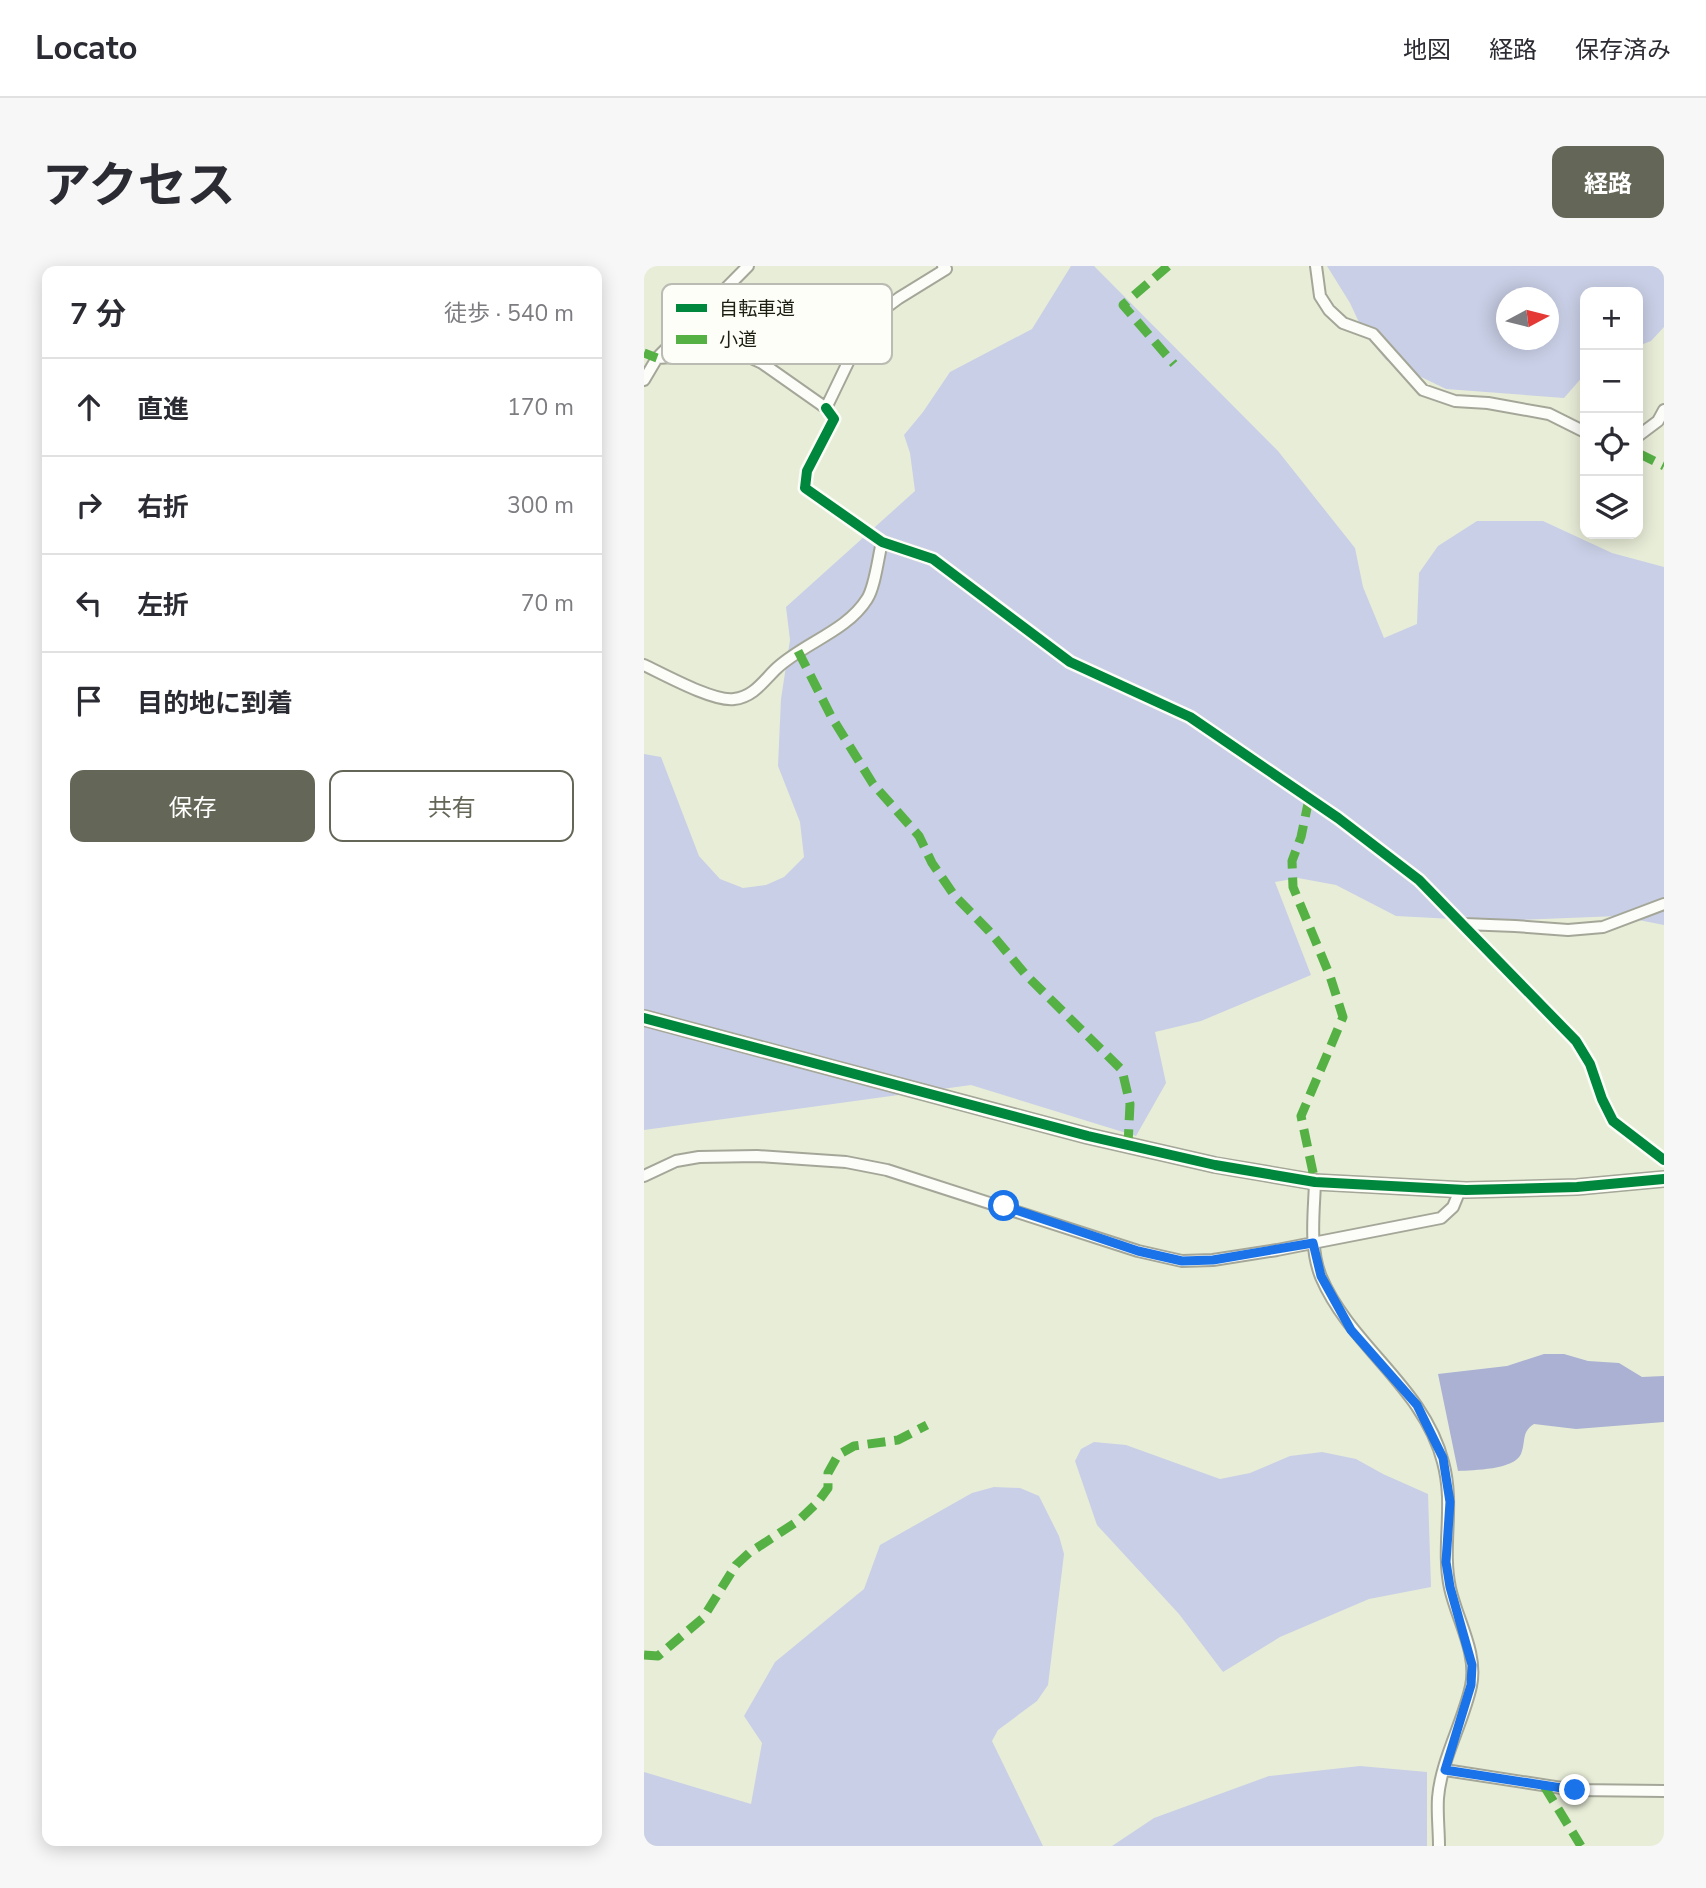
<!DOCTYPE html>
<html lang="ja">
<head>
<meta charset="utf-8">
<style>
	:root { --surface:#fff; --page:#f7f7f7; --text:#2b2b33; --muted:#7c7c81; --line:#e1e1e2; --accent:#646757 }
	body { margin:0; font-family:"Nunito Sans","Noto Sans JP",sans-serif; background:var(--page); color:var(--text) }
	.controls { position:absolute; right:21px; top:21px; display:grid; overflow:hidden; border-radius:14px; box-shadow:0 4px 18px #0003 }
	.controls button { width:63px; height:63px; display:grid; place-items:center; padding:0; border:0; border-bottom:2px solid var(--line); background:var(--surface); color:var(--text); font:35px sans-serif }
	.compass { position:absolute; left:852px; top:21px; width:63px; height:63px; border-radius:50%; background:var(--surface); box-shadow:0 4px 18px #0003; rotate:83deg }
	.stop { position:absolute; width:21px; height:21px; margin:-16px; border:5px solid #1a73e8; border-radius:50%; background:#fff }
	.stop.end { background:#1a73e8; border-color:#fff; box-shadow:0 2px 7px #0008 }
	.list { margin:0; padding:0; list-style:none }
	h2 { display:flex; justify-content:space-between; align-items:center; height:91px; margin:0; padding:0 28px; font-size:30px }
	h2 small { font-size:23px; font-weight:400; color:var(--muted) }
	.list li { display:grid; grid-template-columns:46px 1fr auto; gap:21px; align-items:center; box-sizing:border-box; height:98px; padding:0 28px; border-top:2px solid var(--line) }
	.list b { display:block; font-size:26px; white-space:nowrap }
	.list em { font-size:23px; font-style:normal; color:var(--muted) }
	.actions { display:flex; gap:14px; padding:21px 28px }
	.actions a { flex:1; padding:16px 0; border:2px solid var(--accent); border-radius:14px; text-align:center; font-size:24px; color:var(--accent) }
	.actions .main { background:var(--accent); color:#fff }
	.icon { flex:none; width:38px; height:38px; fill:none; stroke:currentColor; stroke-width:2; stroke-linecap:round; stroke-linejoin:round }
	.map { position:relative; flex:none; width:1020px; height:1580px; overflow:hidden; border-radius:14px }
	header { display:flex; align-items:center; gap:42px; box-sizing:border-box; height:98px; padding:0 35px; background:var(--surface); border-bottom:2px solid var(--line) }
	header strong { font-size:33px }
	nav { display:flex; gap:38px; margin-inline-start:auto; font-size:24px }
	.intro { display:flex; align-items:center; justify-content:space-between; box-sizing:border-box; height:168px; padding:0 42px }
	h1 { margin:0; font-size:49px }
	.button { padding:18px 32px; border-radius:14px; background:var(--accent); color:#fff; font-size:24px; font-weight:700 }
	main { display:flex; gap:42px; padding:0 42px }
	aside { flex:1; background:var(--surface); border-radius:14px; box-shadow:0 4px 18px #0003 }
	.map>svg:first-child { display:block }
	.forest { fill:#c9cfe6; fill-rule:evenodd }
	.water { fill:#aab1d2 }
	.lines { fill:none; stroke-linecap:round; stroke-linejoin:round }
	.minor-casing { stroke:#a4a798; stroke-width:14 }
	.tertiary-casing { stroke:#a4a798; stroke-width:18 }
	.minor { stroke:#fcfcf9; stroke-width:10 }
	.tertiary { stroke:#fcfcf9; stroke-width:14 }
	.quiet { stroke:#55b144; stroke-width:9; stroke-dasharray:18 9; stroke-linecap:butt }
	.cycleway-casing { stroke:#fdfef7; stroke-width:15 }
	.cycleway { stroke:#00873e; stroke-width:10 }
	.route { stroke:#1a73e8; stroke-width:9 }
	.key { fill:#fdfef7; stroke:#babbb2; stroke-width:2 }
	.key-label { font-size:19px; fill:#1d1f12 }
</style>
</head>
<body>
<header>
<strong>Locato</strong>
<nav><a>地図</a><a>経路</a><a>保存済み</a></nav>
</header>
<div class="intro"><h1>アクセス</h1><a class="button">経路</a></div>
<main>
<aside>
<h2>7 分<small>徒歩 · 540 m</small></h2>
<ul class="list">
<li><svg class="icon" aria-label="ahead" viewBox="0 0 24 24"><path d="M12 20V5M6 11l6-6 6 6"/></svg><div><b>直進</b></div><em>170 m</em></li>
<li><svg class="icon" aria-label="right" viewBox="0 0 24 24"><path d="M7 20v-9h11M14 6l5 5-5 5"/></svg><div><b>右折</b></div><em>300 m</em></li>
<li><svg class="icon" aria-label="left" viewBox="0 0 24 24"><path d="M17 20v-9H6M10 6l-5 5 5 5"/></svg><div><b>左折</b></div><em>70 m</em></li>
<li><svg class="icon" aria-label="arrive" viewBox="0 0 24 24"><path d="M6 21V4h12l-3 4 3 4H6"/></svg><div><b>目的地に到着</b></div></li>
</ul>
<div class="actions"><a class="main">保存</a><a>共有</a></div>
</aside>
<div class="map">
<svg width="1020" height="1580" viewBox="0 0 1020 1580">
	<rect width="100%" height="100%" fill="#e8edd8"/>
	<path class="forest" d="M427 0H450L634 185 711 282 719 321 740 372 773 358 775 307 794 280 833 255H899L968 287 1020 301V659L974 650 848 655 752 650 692 619 654 612 631 616 667 709 557 755 511 766 522 817 492 870 327 819 0 864V488L17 491 55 590 76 613 99 622 122 619 140 611 160 591 156 556 134 500 137 433 146 374 142 341 271 225 266 187 260 169 279 146 306 106 388 63Z
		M683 0H1020V61L1007 75 994 80V26H941V108L920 132 802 123 742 94 720 67 706 37ZM862 32H904V74H862Z
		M450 1176 482 1179 576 1213 606 1207 646 1190 678 1186 712 1193 739 1208 784 1228 787 1321 725 1333 636 1371 579 1406 535 1348 453 1259 431 1195 437 1183Z
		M350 1221 376 1222 395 1230 415 1270 420 1288 404 1419 393 1435 354 1464 348 1475 399 1580H0V1506L107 1538 118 1477 100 1450 131 1396 220 1323 236 1279 328 1227Z
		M716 1500 783 1506V1580H468L510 1552 625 1510Z"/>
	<path class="water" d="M900 1088H920L944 1095 975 1097 998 1111 1020 1110V1156L932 1163 890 1158C877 1166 882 1176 877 1188 870 1204 829 1204 814 1205L794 1108 863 1100Z"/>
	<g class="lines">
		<defs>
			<path id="minor" d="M672 0 676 30 685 44 699 57 729 68 779 124 811 135 844 137 905 148 941 166
				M13 92 96 87 118 97 182 142 224 55 255 32 302 3 299 0
				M0 114 13 92 104 0
				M182 142 190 153 163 205 161 222 238 276 289 293 426 396 546 451 694 552 775 614 932 775 946 798 958 833 969 855 1020 894
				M994 170 1014 155 1020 144
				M0 399C21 409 70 436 90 433 110 431 120 414 133 402 160 377 203 365 223 333 231 321 234 292 238 276
				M820 658 871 660 924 664 959 661 1020 638
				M0 910 32 895 55 891 113 890 202 896 243 904 494 985 538 995 569 994 633 984 797 952 809 941 816 924
				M671 916C670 948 665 981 677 1011 707 1081 780 1121 799 1196 811 1240 797 1280 806 1322 813 1354 834 1387 827 1420 819 1457 797 1494 794 1532 793 1548 795 1564 795 1580
				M801 1504 931 1524 1020 1525"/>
			<path id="tertiary" d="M0 752 444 870 571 899 671 916 822 924 933 921 1020 913"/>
		</defs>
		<use href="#minor" class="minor-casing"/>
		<use href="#tertiary" class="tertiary-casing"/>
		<use href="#minor" class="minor"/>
		<use href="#tertiary" class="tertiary"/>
		<path class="quiet" d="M524 0 479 39 530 98
			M0 87 13 92
			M994 187 1020 200
			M154 385 187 450 229 518 275 570 288 597 310 629 345 665 382 709 478 804 486 838 484 879
			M665 533 657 571 648 595 649 621 686 710 699 751 657 850 671 916
			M0 1389 14 1390 59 1352 92 1299 105 1287 154 1255 173 1237 184 1222V1207L194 1189 210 1180 254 1174 283 1159
			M900 1520 937 1580"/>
		<defs>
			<path id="cycleway" d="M182 142 190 153 163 205 161 222 238 276 289 293 426 396 546 451 694 552 775 614 932 775 946 798 958 833 969 855 1020 894
				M0 752 444 870 571 899 671 916 822 924 933 921 1020 913"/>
		</defs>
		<use href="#cycleway" class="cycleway-casing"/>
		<use href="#cycleway" class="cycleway"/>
	</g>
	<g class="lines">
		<path class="route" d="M360 940 494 985 538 995 569 994 669 977 677 1010 707 1064 773 1139 799 1192 806 1236 802 1296 806 1321 828 1399 827 1419 801 1504 931 1524"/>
	</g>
	<rect x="18" y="18" width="230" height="80" rx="10" class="key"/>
	<rect x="32" y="38" width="31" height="8" fill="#00873e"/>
	<rect x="32" y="69" width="31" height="9" fill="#55b144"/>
	<g class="key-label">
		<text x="75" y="49">自転車道</text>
		<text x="75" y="80">小道</text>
	</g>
</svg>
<div class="controls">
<button>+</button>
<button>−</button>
<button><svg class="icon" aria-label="locate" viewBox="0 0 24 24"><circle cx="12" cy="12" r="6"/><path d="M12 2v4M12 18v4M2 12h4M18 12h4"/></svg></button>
<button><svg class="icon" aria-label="layers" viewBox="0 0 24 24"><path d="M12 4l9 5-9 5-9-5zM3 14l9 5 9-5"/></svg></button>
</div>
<svg class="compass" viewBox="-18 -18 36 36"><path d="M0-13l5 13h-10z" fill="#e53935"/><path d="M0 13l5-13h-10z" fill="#7c7c81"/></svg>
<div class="stop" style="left:360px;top:940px"></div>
<div class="stop end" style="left:931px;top:1524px"></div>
</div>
</main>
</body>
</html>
